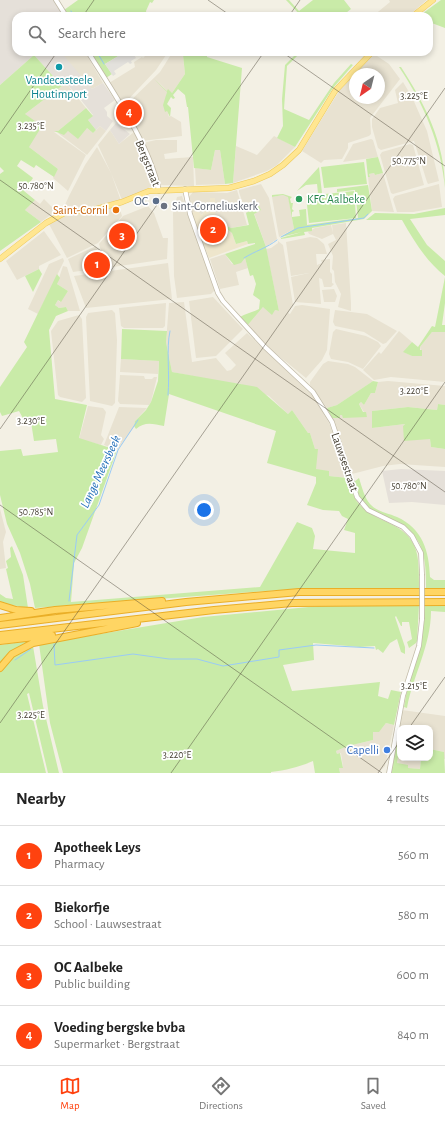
<!DOCTYPE html>
<html lang="en">
<head>
<meta charset="utf-8">
<style>
	:root { --surface:#fff; --page:#f2f2f2; --text:#222; --muted:#767676; --line:#e0e0e0; --accent:#ff420f }
	body { margin:0; font-family:"Alegreya Sans",sans-serif; background:var(--page); color:var(--text) }
	.controls { position:absolute; right:12px; bottom:12px; display:grid; overflow:hidden; border-radius:8px; box-shadow:0 2px 6px #0003 }
	.controls button { width:36px; height:36px; display:grid; place-items:center; padding:0; border:0; border-bottom:1px solid var(--line); background:var(--surface); color:var(--text); font:20px sans-serif }
	.compass { position:absolute; left:349px; top:68px; width:36px; height:36px; border-radius:50%; background:var(--surface); box-shadow:0 2px 6px #0003; rotate:215deg }
	.you { position:absolute; left:204px; top:510px; width:14px; height:14px; margin:-10px; border:3px solid #fff; border-radius:50%; background:#1a73e8; box-shadow:0 0 0 6px #1a73e833 }
	.badge { display:grid; place-items:center; width:26px; height:26px; border-radius:50%; background:var(--accent); color:#fff; font-size:13px; font-weight:700 }
	.pin { position:absolute; translate:-50% -50%; border:2px solid #fff; box-shadow:0 1px 4px #0006 }
	.list { margin:0; padding:0; list-style:none }
	h2 { display:flex; justify-content:space-between; align-items:center; height:52px; margin:0; padding:0 16px; font-size:17px }
	h2 small { font-size:13px; font-weight:400; color:var(--muted) }
	.list li { display:grid; grid-template-columns:26px 1fr auto; gap:12px; align-items:center; box-sizing:border-box; height:60px; padding:0 16px; border-top:1px solid var(--line) }
	.list b { display:block; font-size:15px; white-space:nowrap }
	.list p { margin:0; font-size:13px; white-space:nowrap; color:var(--muted) }
	.list em { font-size:13px; font-style:normal; color:var(--muted) }
	.icon { flex:none; width:22px; height:22px; fill:none; stroke:currentColor; stroke-width:2; stroke-linecap:round; stroke-linejoin:round }
	.map { position:relative; flex:none; width:445px; height:773px; overflow:hidden }
	.search { position:absolute; background:var(--surface); box-shadow:0 2px 6px #0003; left:12px; right:12px; top:12px; height:44px; display:flex; align-items:center; gap:10px; box-sizing:border-box; padding:0 14px; border-radius:12px; color:var(--muted); font-size:15px }
	.sheet { height:292px; background:var(--surface) }
	nav { display:flex; justify-content:space-around; align-items:center; box-sizing:border-box; height:56px; border-top:1px solid var(--line); background:var(--surface); font-size:11px; color:var(--muted) }
	nav a { display:grid; justify-items:center; gap:2px }
	nav .on { color:var(--accent) }
	.map>svg:first-child { display:block }
	.residential { fill:#e8e2d1; fill-rule:evenodd }
	.industrial { fill:#e5e0d9 }
	.education { fill:#eee6cc }
	.green { fill:#c9eba8 }
	.parking { fill:#e3e1dc }
	.lines { fill:none; stroke-linecap:round; stroke-linejoin:round }
	.stream { stroke:#9acbf6; stroke-width:1 }
	.tertiary-casing { stroke:#c2bba8; stroke-width:5.5 }
	.primary-casing { stroke:#edc958; stroke-width:6 }
	.motorway-casing { stroke:#eaae27; stroke-width:8 }
	.tertiary { stroke:#fff; stroke-width:4 }
	.primary { stroke:#ffe691; stroke-width:5 }
	.motorway { stroke:#ffd563; stroke-width:6 }
	.tertiary-bridge-casing { stroke:#c2bba8; stroke-width:5.5; stroke-linecap:butt }
	.tertiary-bridge { stroke:#fff; stroke-width:4 }
	.ticks { fill:none; stroke:#464033; stroke-width:1; stroke-opacity:0.45 }
	.culture-dot { fill:#0f9aa8; stroke:#fff; stroke-width:1.5 }
	.leisure-dot { fill:#2e9e5b; stroke:#fff; stroke-width:1.5 }
	.service-dot { fill:#5c6f8a; stroke:#fff; stroke-width:1.5 }
	.worship-dot { fill:#6b7280; stroke:#fff; stroke-width:1.5 }
	.food-dot { fill:#e8710a; stroke:#fff; stroke-width:1.5 }
	.shop-dot { fill:#3f7fe0; stroke:#fff; stroke-width:1.5 }
	.labels { text-anchor:middle; dominant-baseline:central; stroke-width:3.5; stroke-linejoin:round; paint-order:stroke }
	.culture-label { font-size:12px; fill:#0d838f; stroke:#fff }
	.street-label { font-size:12px; fill:#464033; stroke:#fff }
	.leisure-label { font-size:12px; fill:#27864d; stroke:#fff; text-anchor:start }
	.service-label { font-size:12px; fill:#4e5e75; stroke:#fff; text-anchor:end }
	.worship-label { font-size:12px; fill:#5b616d; stroke:#fff; text-anchor:start }
	.food-label { font-size:12px; fill:#c56008; stroke:#fff; text-anchor:end }
	.shop-label { font-size:12px; fill:#366cbe; stroke:#fff; text-anchor:end }
	.water-label { font-size:13px; font-style:italic; fill:#2471ba; stroke:#fff }
	.ticks-label { font-size:10px; text-anchor:middle; fill:#464033; stroke:#fff; stroke-width:3.5; stroke-linejoin:round; paint-order:stroke }
</style>
</head>
<body>
<div class="map">
<svg width="445" height="773" viewBox="0 0 445 773">
	<rect width="100%" height="100%" fill="#f3f0e4"/>
	<path class="residential" d="M389 0H427L408 16H373L390 2Z
		M85 52 103 83 92 89 60 53Z
		M149 52H168L156 70 123 105 109 83 135 67 134 62 142 57 143 58Z
		M172 53 183 56 185 74 172 93 167 91 156 79 167 92 165 103 169 117 171 116 181 122 182 136 142 141 124 107 160 72Z
		M374 54 389 64 400 79 370 118 371 134 369 136 348 143V148L342 159 324 160 321 163 302 151 341 88ZM355 74H379V98H355Z
		M403 82 412 97 427 131 439 181 428 184 427 182 414 141 381 150 378 148 372 127V119L380 108 398 103 395 90Z
		M66 83 86 108 58 131 54 132 86 155 68 191 53 178 58 169 29 147 25 114Z
		M100 126 106 131 87 155 58 133 87 128 93 133Z
		M110 130 119 144 134 132 155 181V185L122 200 111 173 98 145Z
		M274 136 295 147 277 165 267 171 233 183 236 146 257 155Z
		M371 139 373 140 378 157 343 162 353 144Z
		M156 140H177V152L164 154 165 159 193 157 194 186 160 185 143 143Z
		M410 144 413 145 424 185 393 194 391 193 380 155 382 152Z
		M97 147 111 173 121 201 96 208 66 210 64 207 69 196 85 165Z
		M215 150H220L225 184 196 185 195 168 211 170Z
		M374 173 375 175 383 173 394 212 372 211 368 177H370L369 174Z
		M261 184 269 198 277 239 266 247 254 213 261 210 259 207 246 213 239 192V190Z
		M439 184 442 207 413 212H397L393 199 395 196Z
		M237 190 247 225 231 228 215 221V198L208 203 202 215 197 211 191 213 189 197 193 192 227 193Z
		M283 195 288 196 294 229 279 237 272 197Z
		M182 196 215 290 211 294 177 298 174 276 173 213 177 197Z
		M44 199 56 211 41 222 25 210 35 200 40 204Z
		M119 206 122 216 98 243 67 258 49 224 62 216 97 212Z
		M148 206 154 213 163 238H168L167 259 106 268 99 244 123 216Z
		M346 223 351 303V311L338 307 341 294 335 282 334 271 332 269 333 256 328 244 336 240 333 234 322 239 309 234 308 232 315 228 331 225 333 233 332 225Z
		M44 231 61 255 39 266V269L17 280 6 261Z
		M310 237 317 238 324 244 327 254H316L317 265 322 263 321 260 330 259V272L332 274V283L334 284 331 287H324L322 279 319 278 321 304 295 302 291 277 309 273 291 276 286 242Z
		M278 241 283 245 293 305 288 313 290 314 295 306 302 305 330 309 327 350 322 360 306 378 264 344 247 326 263 307 279 311 266 249 271 248 278 243Z
		M96 246 101 268 73 272 68 259Z
		M225 254 232 264 241 261 245 258 248 268 236 272 239 285 220 289 210 259Z
		M63 258 64 261 38 314 28 309 49 264Z
		M168 263 172 299 86 308 74 276Z
		M63 266 67 267 80 311H68L66 307 59 308 55 305 58 300 60 302 68 291 57 284Z
		M334 289 337 296 335 302H324L322 290Z
		M213 297 243 329 216 356 196 358 189 301Z
		M184 302 192 362 216 358 227 371 231 370 236 365 225 353 247 333 314 397 330 425 348 478 329 476 316 469 315 449 310 433H308L292 410 288 414 269 396 238 383 233 384 172 372 166 342 169 303Z
		M166 303 165 326 163 328H124L121 326 119 308Z
		M112 310 115 313 117 340 115 403 112 406 90 401 86 317 88 313Z
		M335 310 367 314 397 331 386 343 383 344 364 332 335 326 333 322Z
		M79 315 82 319 86 398 82 402 60 397 58 395 51 331 58 321Z
		M336 329 366 336 378 342 381 346 363 369 348 362 331 359 329 354 333 332Z
		M399 331 412 342 404 352 412 356H422L420 347 432 332H445V382L391 377 374 380 363 370 379 352 381 354Z
		M121 359 159 361 158 374 120 372Z
		M328 361 348 364 355 367 373 381 337 405 327 408 310 385V382L323 364Z
		M120 375 144 376 145 379H152L154 377H157L151 402 149 405 120 404 118 401Z
		M388 381 445 386V405L438 404 437 410 408 407 372 411V428L405 424 403 426 430 439 431 447 445 449V467L400 464 383 466 352 474 332 418H340V415H342L367 417 359 404 361 402 364 405 371 393H375L378 382Z
		M88 406 103 408 106 412 101 435 104 439 101 445 79 439Z
		M119 407 147 408 135 421 134 427 117 450 104 445Z
		M0 509 6 532 3 542 6 568 0 569Z
		M402 710 445 716V759H443L444 752 430 749V728H400V745H396Z
		M386 723 394 725 385 766 378 773H340L339 768 343 767 341 753 337 754 336 751 348 746 373 740V732L382 728Z
		M399 751 400 758H421L420 769 407 768 397 763Z"/>
	<path class="industrial" d="M0 0H54L63 16H16V52H61L92 89 103 83 115 100 104 108 107 112V116L113 121 106 131 100 126 96 130 88 120 93 115 77 95 66 83 62 86 34 55 0 85Z
		M116 123 130 134 119 144 110 130Z
		M401 469 445 471V505L412 502 389 503 382 471Z"/>
	<path class="education" d="M210 198H215V221H222V225H227L226 228 232 233 236 244 247 241 248 244 209 258 191 213 197 211 202 215 208 203H210Z"/>
	<path class="green" d="M78 0H154L152 3 150 2 146 11 147 16H68L64 10Z
		M286 0H289L299 11 313 0H344L351 9 342 16H301Z
		M441 0H445V28L429 22V16H419Z
		M91 52H125L105 64 112 74 106 78Z
		M174 52H207V57L242 68 233 183 225 184 220 150H215L211 170 194 168 188 107H187L185 95 178 89 173 95 175 98 173 99 171 97 167 104 171 108 170 117 167 111 165 112 163 105 167 92 154 79 167 91 168 89 172 93 185 74 183 55Z
		M298 52H301L287 66 284 109 309 120 334 83 351 64 353 65 333 88 295 147 277 138 283 126 282 99 285 65Z
		M34 55 62 86 25 114 42 126 29 147 58 169 54 177 36 165 34 168 21 160 17 166 33 178 24 191 35 200 25 210 41 222 0 251V174L4 171 0 167V85Z
		M399 67H401C425 104 445 143 445 188 441 144 424 104 399 67Z
		M86 108 93 116 88 120 96 130 93 133 87 128 78 139 68 131 64 135 54 131H58Z
		M378 157 383 173 375 175 374 173 369 174 370 177H368L366 159Z
		M364 162 367 184 324 188 321 167Z
		M319 167 322 193H318L317 184 306 185 297 191Z
		M368 185 372 211 364 219 312 228V231L304 232 305 235 281 239V238L302 232 281 237 294 229 288 197 283 195 272 197V195L283 194 292 197 290 199 291 203H293L292 209 294 211 292 212V217L300 216 299 210 306 209 307 225 358 218 355 190 337 192V189Z
		M354 191 356 218 309 223 306 196Z
		M259 206 261 210 254 214 266 247 279 311 275 310 272 315 263 307 247 326 240 317C246 313 252 313 259 309L260 300 253 295 256 284 253 275 250 276 245 258 241 263 234 265 225 254 255 244V243L248 244 247 241 236 244 232 233 226 228 227 226 231 228 249 225 246 213Z
		M445 208V215L410 219 427 245 445 261V276C426 261 414 241 402 220H366L375 213 414 214Z
		M39 269 42 274 33 292 25 276Z
		M57 274 60 278 57 284 68 291 61 302 58 300 55 305 59 308 66 307 68 311 56 316 49 330 55 399 87 405 79 438 117 450 82 548 74 563 71 602 260 587 297 522 312 528 315 536 313 549 355 553V533L344 530 348 519 342 516 339 511 323 510 307 505 316 483V477L267 463 276 431 169 394 164 426C153 424 145 421 136 429L134 426 135 421 146 410 151 402 158 381 159 361 121 359 122 329 167 331 166 342 172 372 257 387 288 414 292 410 308 433H310L315 449H318L316 469 329 471V476L348 478C351 486 353 498 359 504 367 513 376 517 387 522 420 537 419 555 419 588L281 590 35 608 30 584 20 553 7 524 0 495V451L21 449 23 456 58 452 56 439 34 441 31 422H25L19 411 2 416 0 412V387L27 347 24 342Z
		M445 277V303L442 325H445V332H432L420 347V350H422V356H412L403 352 412 342 418 347 432 326 435 327Z
		M373 381 378 382 375 393H371L364 405 361 402 359 404 363 412H366L367 417 343 418 342 415H340V418H332L327 408 337 405Z
		M438 404 445 405V449L431 447 430 439 404 441 403 426 405 424 372 428V411L408 407 437 410Z
		M359 478C362 487 364 497 370 504 377 512 388 513 397 517 423 529 429 551 430 577L434 580H445V588H426C426 577 426 565 423 554 417 523 385 524 366 506 359 499 357 491 354 482Z
		M12 546 23 575 28 608 0 603V594L6 598 13 599 6 569 8 568 6 561 11 557 10 548Z
		M419 605 417 641 416 643 409 648 407 642 412 639 409 622H402V626H401L396 616 395 617 405 647V654L401 652 397 639 390 643 383 653 378 649 376 650 375 646 360 647 313 643 314 660 283 665 292 691 380 682 378 696 388 699 391 690 401 692 394 725 386 723 379 732H373V740L348 746 336 751 337 754 340 753 343 768H339L340 773H315L313 761C299 767 287 770 271 772V773H63L50 723 39 644 203 617 319 606Z
		M425 605 445 606V612L431 611C431 646 413 675 407 708L404 707 408 685 421 647Z
		M29 641 30 642 0 665V645Z
		M33 646 43 706 59 773H48L29 693 27 694 46 773H0V672L13 657Z
		M396 745H400L397 763 408 765V768L420 769 421 758H430V749L444 752 445 773H391Z"/>
	<path class="parking" d="M125 52H132L136 58 131 61 132 63 130 64 128 62 114 71 116 74 113 76 105 64Z"/>
	<g class="lines">
		<path class="stream" d="M71 11 74 16
			M97 52 104 64
			M281 237 298 228 364 218 368 214
			M244 258C255 251 267 248 277 240
			M168 395C170 375 166 348 170 331
			M69 601 77 535 99 505 118 450 138 420
			M54 644 55 665 133 654 169 659H197L223 666 279 657V650L316 645 374 648
			M15 660 31 649"/>
		<defs>
			<path id="tertiary" d="M56 0 66 16
				M88 52C113 92 150 145 159 191
				M185 189 190 214 218 293 223 301 265 347 313 392 332 422 357 497 368 510 403 527 412 536 421 553 422 574
				M389 773 403 696 419 646 422 619"/>
			<path id="primary" d="M413 16 433 0
				M0 259 46 223 66 212 93 210 122 202 149 191 229 188 254 181 270 174 283 165 299 150 335 91 372 52"/>
			<path id="motorway" d="M0 605 16 610 31 611
				M0 618 55 610 162 601
				M0 625 186 602 299 592H445
				M0 635 214 610 292 603 445 602
				M0 641 52 635
				M0 668 12 654 33 643 137 623"/>
		</defs>
		<use href="#tertiary" class="tertiary-casing"/>
		<use href="#primary" class="primary-casing"/>
		<use href="#motorway" class="motorway-casing"/>
		<use href="#tertiary" class="tertiary"/>
		<use href="#primary" class="primary"/>
		<use href="#motorway" class="motorway"/>
		<defs>
			<path id="tertiary-bridge" d="M422 619V574"/>
		</defs>
		<use href="#tertiary-bridge" class="tertiary-bridge-casing"/>
		<use href="#tertiary-bridge" class="tertiary-bridge"/>
	</g>
	<path class="ticks" d="M208 0 231 16M83 16 94 0M289 16 300 0M282 52 445 166M0 134 57 52M0 180 445 492M0 429 264 52M0 505 382 773M0 723 445 88M409 728 445 677M171 773 445 382M378 773 400 741"/>
	<circle class="culture-dot" cx="59" cy="67" r="4"/>
	<circle class="leisure-dot" cx="299" cy="199" r="4"/>
	<circle class="service-dot" cx="156" cy="201" r="4"/>
	<circle class="worship-dot" cx="164" cy="206" r="4"/>
	<circle class="food-dot" cx="116" cy="210" r="4"/>
	<circle class="shop-dot" cx="387" cy="750" r="4"/>
	<g class="labels">
		<g class="culture-label">
			<text x="59" y="80">Vandecasteele<tspan x="59" dy="14">Houtimport</tspan></text>
		</g>
		<g class="street-label">
			<text transform="translate(148 163) rotate(68)">Bergstraat</text>
			<text transform="translate(345 462) rotate(71)">Lauwsestraat</text>
		</g>
		<g class="leisure-label">
			<text x="307" y="199">KFC Aalbeke</text>
		</g>
		<g class="service-label">
			<text x="148" y="201">OC</text>
		</g>
		<g class="worship-label">
			<text x="172" y="206">Sint-Corneliuskerk</text>
		</g>
		<g class="food-label">
			<text x="108" y="210">Saint-Cornil</text>
		</g>
		<g class="shop-label">
			<text x="379" y="750">Capelli</text>
		</g>
		<g class="water-label">
			<text transform="translate(101 472) rotate(-65)">Lange Meersbeek</text>
		</g>
	</g>
	<g class="ticks-label">
		<text x="414" y="99">3.225°E</text>
		<text x="31" y="129">3.235°E</text>
		<text x="409" y="164">50.775°N</text>
		<text x="36" y="189">50.780°N</text>
		<text x="414" y="394">3.220°E</text>
		<text x="31" y="424">3.230°E</text>
		<text x="409" y="489">50.780°N</text>
		<text x="36" y="515">50.785°N</text>
		<text x="414" y="689">3.215°E</text>
		<text x="31" y="718">3.225°E</text>
		<text x="177" y="758">3.220°E</text>
	</g>
</svg>
<div class="controls">
<button><svg class="icon" aria-label="layers" viewBox="0 0 24 24"><path d="M12 4l9 5-9 5-9-5zM3 14l9 5 9-5"/></svg></button>
</div>
<svg class="compass" viewBox="-18 -18 36 36"><path d="M0-13l5 13h-10z" fill="#e53935"/><path d="M0 13l5-13h-10z" fill="#767676"/></svg>
<div class="you"></div>
<div class="pin badge" style="left:97px;top:265px">1</div>
<div class="pin badge" style="left:213px;top:230px">2</div>
<div class="pin badge" style="left:122px;top:236px">3</div>
<div class="pin badge" style="left:129px;top:113px">4</div>
<div class="search"><svg class="icon" aria-label="search" viewBox="0 0 24 24"><circle cx="10" cy="10" r="6"/><path d="M15 15l6 6"/></svg>Search here</div>
</div>
<section class="sheet">
<h2>Nearby<small>4 results</small></h2>
<ul class="list">
<li><span class="badge">1</span><div><b>Apotheek Leys</b><p>Pharmacy</p></div><em>560 m</em></li>
<li><span class="badge">2</span><div><b>Biekorfje</b><p>School · Lauwsestraat</p></div><em>580 m</em></li>
<li><span class="badge">3</span><div><b>OC Aalbeke</b><p>Public building</p></div><em>600 m</em></li>
<li><span class="badge">4</span><div><b>Voeding bergske bvba</b><p>Supermarket · Bergstraat</p></div><em>840 m</em></li>
</ul>
</section>
<nav>
<a class="on"><svg class="icon" aria-label="map" viewBox="0 0 24 24"><path d="M3 6l6-2 6 2 6-2v14l-6 2-6-2-6 2zM9 4v14M15 6v14"/></svg>Map</a>
<a><svg class="icon" aria-label="directions" viewBox="0 0 24 24"><path d="M12 3l9 9-9 9-9-9zM9 14v-3h6M13 9l2 2-2 2"/></svg>Directions</a>
<a><svg class="icon" aria-label="saved" viewBox="0 0 24 24"><path d="M7 4h10v16l-5-4-5 4z"/></svg>Saved</a>
</nav>
</body>
</html>
